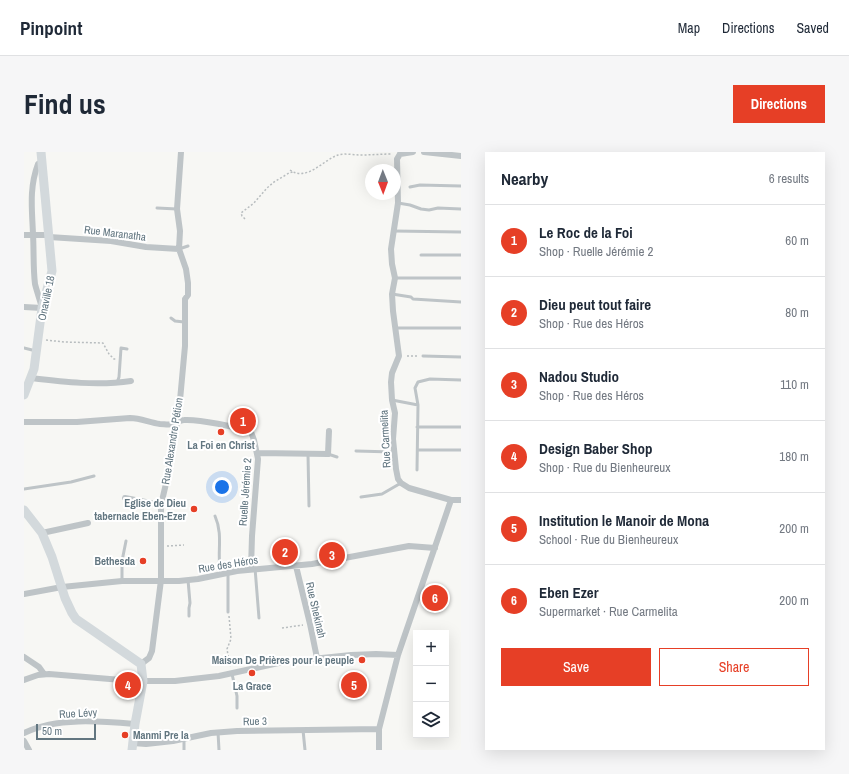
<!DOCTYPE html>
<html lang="en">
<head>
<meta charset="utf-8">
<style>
	:root { --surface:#fff; --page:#f6f6f7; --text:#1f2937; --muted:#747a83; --line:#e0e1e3; --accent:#e63f26 }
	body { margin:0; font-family:"Archivo Narrow",sans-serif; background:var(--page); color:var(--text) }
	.controls { position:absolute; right:12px; bottom:12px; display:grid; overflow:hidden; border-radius:0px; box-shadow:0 4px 16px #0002 }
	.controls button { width:36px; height:36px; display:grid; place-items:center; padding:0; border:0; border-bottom:1px solid var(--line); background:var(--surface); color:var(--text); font:20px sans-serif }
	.compass { position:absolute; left:341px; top:12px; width:36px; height:36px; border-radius:50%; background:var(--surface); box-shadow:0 4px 16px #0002; rotate:179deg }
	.scale { position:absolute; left:12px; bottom:10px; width:60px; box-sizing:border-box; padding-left:4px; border:2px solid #627680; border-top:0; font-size:11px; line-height:14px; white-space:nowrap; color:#627680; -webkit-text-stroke:3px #fff; paint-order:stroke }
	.you { position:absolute; left:198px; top:335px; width:14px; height:14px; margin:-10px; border:3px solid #fff; border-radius:50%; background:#1a73e8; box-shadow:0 0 0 6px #1a73e833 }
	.badge { display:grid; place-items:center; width:26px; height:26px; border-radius:50%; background:var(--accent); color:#fff; font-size:13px; font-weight:700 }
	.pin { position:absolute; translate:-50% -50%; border:2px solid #fff; box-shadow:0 1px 4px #0006 }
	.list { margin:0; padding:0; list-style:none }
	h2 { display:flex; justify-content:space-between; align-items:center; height:52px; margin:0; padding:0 16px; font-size:17px }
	h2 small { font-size:13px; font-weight:400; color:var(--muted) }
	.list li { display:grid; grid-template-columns:26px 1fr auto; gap:12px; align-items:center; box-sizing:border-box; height:72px; padding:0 16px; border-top:1px solid var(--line) }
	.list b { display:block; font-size:15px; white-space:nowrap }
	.list p { margin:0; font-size:13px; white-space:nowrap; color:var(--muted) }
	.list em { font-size:13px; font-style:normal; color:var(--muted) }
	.actions { display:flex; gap:8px; padding:12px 16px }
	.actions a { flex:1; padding:9px 0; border:1px solid var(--accent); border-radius:0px; text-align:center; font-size:14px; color:var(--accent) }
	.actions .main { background:var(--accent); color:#fff }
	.icon { flex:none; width:22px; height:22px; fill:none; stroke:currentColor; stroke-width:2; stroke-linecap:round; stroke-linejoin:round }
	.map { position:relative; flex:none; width:437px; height:598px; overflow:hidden; border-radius:0px }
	header { display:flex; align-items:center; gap:24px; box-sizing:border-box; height:56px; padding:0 20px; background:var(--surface); border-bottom:1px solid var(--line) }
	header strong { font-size:19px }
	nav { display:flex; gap:22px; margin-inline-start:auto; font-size:14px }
	.intro { display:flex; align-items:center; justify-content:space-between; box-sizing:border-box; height:96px; padding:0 24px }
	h1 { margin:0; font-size:28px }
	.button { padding:10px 18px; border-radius:0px; background:var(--accent); color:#fff; font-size:14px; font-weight:700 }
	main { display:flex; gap:24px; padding:0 24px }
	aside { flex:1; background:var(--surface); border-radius:0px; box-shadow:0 4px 16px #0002 }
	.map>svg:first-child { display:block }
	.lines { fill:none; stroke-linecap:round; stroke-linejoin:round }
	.path { stroke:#b8bdbf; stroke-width:1.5; stroke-dasharray:2 2; stroke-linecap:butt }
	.lane { stroke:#bec4c7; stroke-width:3 }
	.street { stroke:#bec4c7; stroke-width:6 }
	.secondary { stroke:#d3d9dc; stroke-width:9 }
	.poi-dot { fill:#e63f26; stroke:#fff; stroke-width:1.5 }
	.labels { text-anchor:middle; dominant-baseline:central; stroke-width:4; stroke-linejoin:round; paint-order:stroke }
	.street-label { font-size:11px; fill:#627680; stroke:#fff }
	.poi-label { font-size:11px; font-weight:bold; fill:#627680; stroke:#fff; text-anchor:end }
</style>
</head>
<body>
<header>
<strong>Pinpoint</strong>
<nav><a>Map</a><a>Directions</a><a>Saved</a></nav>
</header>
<div class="intro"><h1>Find us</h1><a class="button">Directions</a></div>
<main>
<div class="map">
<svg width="437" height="598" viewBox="0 0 437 598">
	<rect width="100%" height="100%" fill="#f7f7f4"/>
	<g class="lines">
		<path class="path" d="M266 18C283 30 299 8 314 3 321 1 329 3 336 3 347 3 357 2 368 2
			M221 67 218 64 217 61 230 51 243 36 250 30 265 21 269 20
			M22 188 40 190 79 191 85 202 90 207H92
			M383 204H395
			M143 394 160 393
			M205 464 207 487 203 497 206 515
			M258 476 279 473"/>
		<path class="lane" d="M386 35 396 33 437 34
			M374 51 386 53 397 57 405 58 414 56 437 57
			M133 56 153 57
			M370 79 437 80
			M155 97 164 94
			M397 103H437
			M371 126H437
			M368 142 387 145 389 147 437 150
			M147 166 151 169 160 170
			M371 176H437
			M0 196 12 199
			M399 204 437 205
			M93 231 95 225 97 196 103 197
			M368 248 394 253 393 318
			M394 253 391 236 394 230 406 227 437 228
			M393 275H437
			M394 298H437
			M332 299 369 300
			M284 302 285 354
			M304 302 313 305
			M0 337 47 330 70 324
			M337 345 358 342 377 331
			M191 364C200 384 192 403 197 422
			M231 416 235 466
			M204 421V460
			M164 428 166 451 165 456V464
			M98 429V409L102 389
			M208 522 213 544V556
			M279 578 281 598
			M194 580 195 598
			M160 587V598"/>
		<path class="street" d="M400 0 437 4
			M376 2 389 0
			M0 83H25
			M25 85 87 89 122 95 155 97
			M0 155 18 156C16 148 13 140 11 132 9 116 10 99 9 82 8 57 5 36 14 12L18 10
			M7 226C40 230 74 234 107 229
			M0 270H53L106 266C117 266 126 271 136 272 140 272 145 273 149 272 153 271 156 268 160 268 176 267 212 275 227 280L230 288 234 307 228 384 227 417
			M234 301 304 302 305 279
			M101 346 137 353
			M427 348H437
			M18 381 64 371
			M272 414 286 472 293 506
			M0 442 38 435 98 429H155L174 427 213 419 288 412 385 394 411 396
			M0 505 15 515 20 522
			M117 512 125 506 128 499 137 428V353L144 323 155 259 161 194V147L164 143V131L162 117 155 97 156 79 153 57 157 0
			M0 528 14 523 25 522 110 529H151L195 524 259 510 327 503 352 502 374 503
			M0 581C32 565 77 569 111 572
			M0 589 5 598
			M109 591 122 592 149 589 187 581 213 579 355 577
			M355 598V577L374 503 427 348 385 336 377 331 374 327 372 317 369 287 371 261 368 248 367 230 368 221 375 204 369 159 368 142 371 126 368 112 367 97 374 51 373 7 376 2"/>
		<path class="secondary" d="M0 243 10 217 18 156 28 119 17 0
			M0 358 18 381 28 405 41 446 48 461 52 467 68 478 117 512 119 529 111 572 108 598"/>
	</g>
	<g class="poi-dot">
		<circle cx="197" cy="280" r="4"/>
		<circle cx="170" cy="357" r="4"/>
		<circle cx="119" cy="409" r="4"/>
		<circle cx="338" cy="508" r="4"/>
		<circle cx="228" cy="521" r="4"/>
		<circle cx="101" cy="583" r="4"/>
	</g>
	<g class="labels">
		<g class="street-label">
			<text transform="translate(91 81) rotate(7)">Rue Maranatha</text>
			<text transform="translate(22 146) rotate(-78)">Onaville 18</text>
			<text transform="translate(361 287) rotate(-93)">Rue Carmelita</text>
			<text transform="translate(148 289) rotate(-81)">Rue Alexandre Pétion</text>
			<text transform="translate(221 340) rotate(-86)">Ruelle Jérémie 2</text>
			<text transform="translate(204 412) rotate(-9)">Rue des Héros</text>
			<text transform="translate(292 458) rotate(77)">Rue Shekinah</text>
			<text transform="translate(54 561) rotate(-3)">Rue Lévy</text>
			<text transform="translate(231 569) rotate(-1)">Rue 3</text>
		</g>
		<g class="poi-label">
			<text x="197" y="293" text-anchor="middle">La Foi en Christ</text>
			<text x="162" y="351">Eglise de Dieu<tspan x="162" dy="13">tabernacle Eben-Ezer</tspan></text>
			<text x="111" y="409">Bethesda</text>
			<text x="330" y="508">Maison De Prières pour le peuple</text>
			<text x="228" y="534" text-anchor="middle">La Grace</text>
			<text x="109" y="583" text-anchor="start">Manmi Pre la</text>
		</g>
	</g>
</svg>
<div class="controls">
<button>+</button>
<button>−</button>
<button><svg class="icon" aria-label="layers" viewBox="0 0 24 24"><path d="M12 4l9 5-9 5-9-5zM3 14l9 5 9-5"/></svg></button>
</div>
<svg class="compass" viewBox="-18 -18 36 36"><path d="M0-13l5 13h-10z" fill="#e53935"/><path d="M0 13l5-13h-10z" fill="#747a83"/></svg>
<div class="scale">50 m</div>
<div class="you"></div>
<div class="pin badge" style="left:219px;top:269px">1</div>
<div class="pin badge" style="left:261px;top:400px">2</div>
<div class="pin badge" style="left:308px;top:403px">3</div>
<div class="pin badge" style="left:104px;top:533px">4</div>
<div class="pin badge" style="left:330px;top:533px">5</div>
<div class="pin badge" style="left:411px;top:446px">6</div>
</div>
<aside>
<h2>Nearby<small>6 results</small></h2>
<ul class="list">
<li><span class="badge">1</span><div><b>Le Roc de la Foi</b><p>Shop · Ruelle Jérémie 2</p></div><em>60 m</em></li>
<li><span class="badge">2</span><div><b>Dieu peut tout faire</b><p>Shop · Rue des Héros</p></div><em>80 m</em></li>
<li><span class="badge">3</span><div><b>Nadou Studio</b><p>Shop · Rue des Héros</p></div><em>110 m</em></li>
<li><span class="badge">4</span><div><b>Design Baber Shop</b><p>Shop · Rue du Bienheureux</p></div><em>180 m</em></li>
<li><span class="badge">5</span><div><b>Institution le Manoir de Mona</b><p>School · Rue du Bienheureux</p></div><em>200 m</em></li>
<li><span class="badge">6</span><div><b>Eben Ezer</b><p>Supermarket · Rue Carmelita</p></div><em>200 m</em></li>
</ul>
<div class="actions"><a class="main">Save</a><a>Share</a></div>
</aside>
</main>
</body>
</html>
